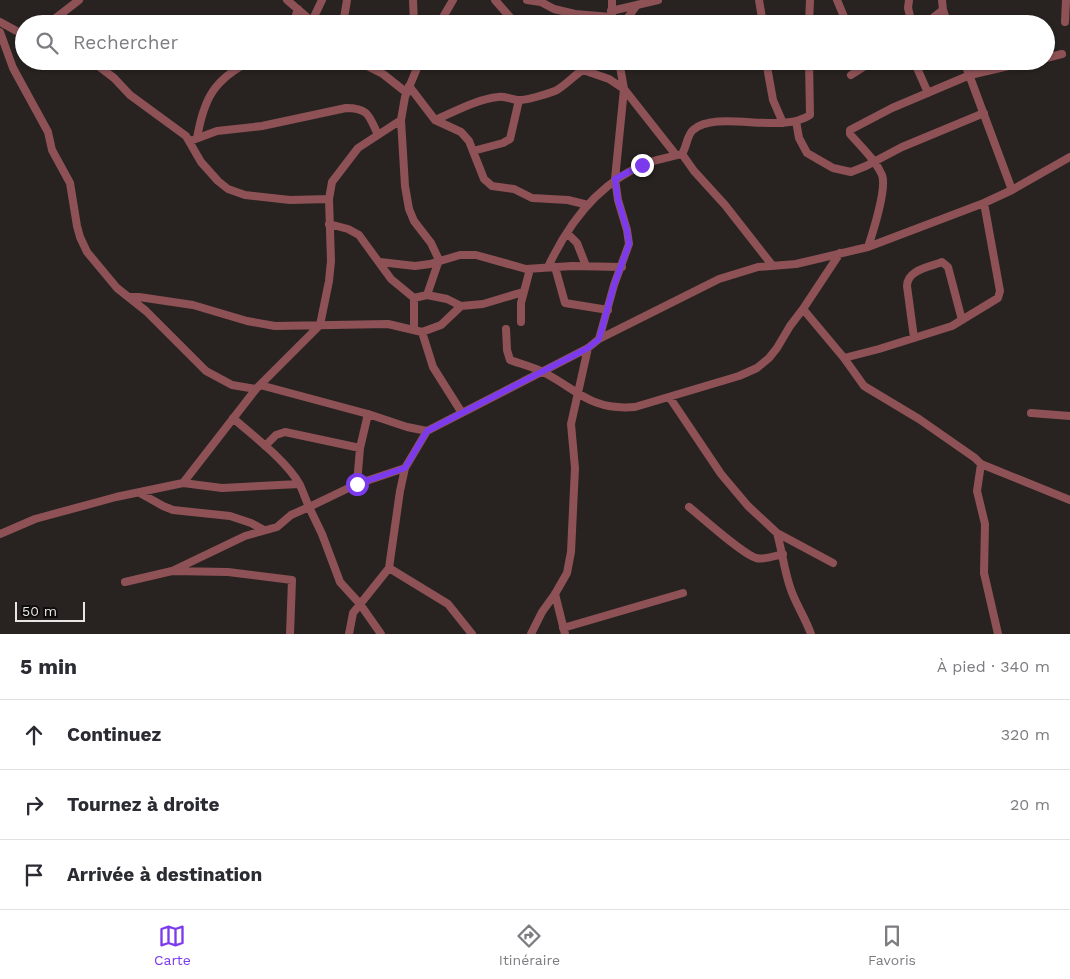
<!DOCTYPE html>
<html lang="fr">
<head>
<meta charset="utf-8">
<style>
	:root { --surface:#fff; --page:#f2f2f3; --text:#2b2b33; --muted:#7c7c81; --line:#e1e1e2; --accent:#7c3aed }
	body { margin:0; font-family:"Work Sans",sans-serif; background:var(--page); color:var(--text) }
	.scale { position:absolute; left:15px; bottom:12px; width:70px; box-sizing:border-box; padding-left:5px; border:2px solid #e8e5e3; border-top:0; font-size:14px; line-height:18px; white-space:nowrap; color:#e8e5e3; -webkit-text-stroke:4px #0f0d0c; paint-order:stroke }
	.stop { position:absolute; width:15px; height:15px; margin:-11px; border:4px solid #7c3aed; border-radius:50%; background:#fff }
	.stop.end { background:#7c3aed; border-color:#fff; box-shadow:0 1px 5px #0008 }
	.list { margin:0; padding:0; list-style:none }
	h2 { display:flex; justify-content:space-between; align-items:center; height:65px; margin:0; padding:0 20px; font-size:21px }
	h2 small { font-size:16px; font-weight:400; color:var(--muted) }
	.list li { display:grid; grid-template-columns:32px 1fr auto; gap:15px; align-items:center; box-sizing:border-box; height:70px; padding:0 20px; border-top:1px solid var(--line) }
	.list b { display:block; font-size:19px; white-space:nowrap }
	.list em { font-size:16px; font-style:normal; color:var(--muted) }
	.icon { flex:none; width:28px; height:28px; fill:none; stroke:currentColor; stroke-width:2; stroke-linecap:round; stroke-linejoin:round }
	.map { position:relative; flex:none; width:1070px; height:634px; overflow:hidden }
	.search { position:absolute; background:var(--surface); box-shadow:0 1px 4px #0004; left:15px; right:15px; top:15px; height:55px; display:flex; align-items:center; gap:12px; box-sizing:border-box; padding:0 18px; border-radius:28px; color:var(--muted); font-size:19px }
	.sheet { height:275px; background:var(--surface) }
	nav { display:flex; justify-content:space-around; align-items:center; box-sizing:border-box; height:70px; border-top:1px solid var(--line); background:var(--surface); font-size:14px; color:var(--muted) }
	nav a { display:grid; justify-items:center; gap:2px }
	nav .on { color:var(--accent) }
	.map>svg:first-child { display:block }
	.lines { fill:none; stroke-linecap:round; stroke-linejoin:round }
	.street { stroke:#8e5256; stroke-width:8 }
	.route { stroke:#7c3aed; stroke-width:6 }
</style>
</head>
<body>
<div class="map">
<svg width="1070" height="634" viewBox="0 0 1070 634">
	<rect width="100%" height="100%" fill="#282320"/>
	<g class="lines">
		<path class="street" d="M287 0 315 24
			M413 0 414 24
			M495 0 516 24
			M527 0 541 2 554 9 575 14 611 17
			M612 0V24
			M759 0 763 24
			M837 0 847 24
			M909 0 908 8 912 24
			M942 0 943 10 948 24
			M611 11 658 0
			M312 21 322 0
			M0 22 24 35
			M1065 22 1066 0
			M48 24 79 0
			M293 24 298 9
			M343 24 347 0
			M439 24 453 0
			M623 24 637 5
			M809 24 810 0
			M925 24 943 10
			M0 32 13 68 48 132 52 150 70 183 77 226 80 237 87 252 117 288 146 311 206 371 232 385 256 389
			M1046 58 1062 54
			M92 61 114 78 130 95 186 136 201 162 218 181 228 189 245 195 290 200 329 199
			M357 61 383 74 407 93
			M568 61 583 70 609 79 624 89 676 155
			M766 61 773 100 783 123
			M891 61 896 63 903 61
			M914 61 928 93
			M964 61 1012 190
			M578 67 589 61
			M851 75 873 61
			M409 86 435 120 461 132 469 141 484 179 492 186 514 189 532 198 568 200 588 205
			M401 120 405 186 409 209 414 221 431 243 439 260 427 295 447 299 461 306 483 304 523 292
			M435 120C454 112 477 99 498 97 504 96 511 99 517 100 525 101 547 94 555 91 565 86 573 76 583 70
			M796 121 799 138 807 153 833 168 851 172 866 166 902 147 984 113
			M197 138C204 98 214 80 250 61
			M190 141 217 131 262 126 346 108C369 108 369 116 378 135
			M473 151 503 143 510 139 519 100
			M682 154 694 171 725 205 772 265
			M329 224 348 229 359 235 391 279 414 298 427 295
			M567 233 577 243 586 266
			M868 247C873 232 887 188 882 175 875 159 861 147 850 134V130L892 108 970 75 1031 61
			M380 262 415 266 430 264 460 255H476L526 269 572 266 622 267
			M548 267C569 222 600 181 648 163 658 159 671 157 682 154 687 146 687 135 693 130 717 109 781 135 810 115L809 61
			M555 267 565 303 608 310
			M129 297H139L193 305 247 321 275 326 388 324 422 332 441 325 461 306
			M803 309 844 358 864 386 919 419 975 458 981 464 1070 500
			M521 322V303L530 269
			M414 329V298
			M506 329 507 350 510 360C521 364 533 367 543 372 578 390 591 411 635 407L739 376 757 368 769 358 777 348 790 326 803 309 840 253
			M422 332 433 367 462 413
			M914 338 907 286C907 270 929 267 942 262L948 267 962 320
			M599 339 614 285 629 244 627 230 618 200 615 179 624 89 619 61
			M844 358 879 349 952 326 998 298 1000 291 984 203
			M260 385 368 414 407 427 427 431 588 348 599 339 719 279 758 267 796 264 868 247 984 203 1012 190 1070 157
			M670 398 721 474 748 506 777 533 833 563
			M1031 413 1070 416
			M233 418C253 436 287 461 300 485 303 492 306 500 309 507L357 484 405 468
			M265 446 276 435 285 432 360 448
			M981 464 977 491 985 524 984 573 998 634
			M183 483 256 389 320 325 329 281 331 261 329 199 332 182 358 148 401 120 405 97 420 61
			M357 484 360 448 368 414
			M140 493 163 506 173 510 230 516 251 523 264 530
			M689 507C703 518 742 554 756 558 765 560 774 556 783 554
			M777 533C782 551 784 569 790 587 795 603 805 617 811 634
			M0 534 35 519 116 497 183 483 222 488 299 484
			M389 568 448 604 472 634
			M172 571 245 536 277 527 291 515 309 507 322 534 340 582 360 604 381 634
			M125 582 172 571 228 572 292 580 290 634
			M555 594 565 634
			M563 628 683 593
			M349 634 353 613 389 568 400 491 405 468 427 431
			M531 634 542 612 555 594 567 573 571 552 575 468 571 424 588 348"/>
	</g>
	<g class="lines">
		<path class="route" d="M357 484 405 468 427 431 588 348 599 339 614 285 629 244 627 230 618 200 615 179 642 165"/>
	</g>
</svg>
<div class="scale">50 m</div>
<div class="stop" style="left:357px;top:484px"></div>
<div class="stop end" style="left:642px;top:165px"></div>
<div class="search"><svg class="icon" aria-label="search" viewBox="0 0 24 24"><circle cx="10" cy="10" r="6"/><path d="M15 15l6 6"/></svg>Rechercher</div>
</div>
<section class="sheet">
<h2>5 min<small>À pied · 340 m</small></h2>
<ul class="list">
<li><svg class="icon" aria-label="ahead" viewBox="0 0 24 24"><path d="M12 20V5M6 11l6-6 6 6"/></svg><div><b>Continuez</b></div><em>320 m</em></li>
<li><svg class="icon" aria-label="right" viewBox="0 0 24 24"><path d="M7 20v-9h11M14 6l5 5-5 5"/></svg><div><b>Tournez à droite</b></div><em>20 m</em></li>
<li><svg class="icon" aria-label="arrive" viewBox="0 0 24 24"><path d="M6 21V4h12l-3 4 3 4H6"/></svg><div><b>Arrivée à destination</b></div></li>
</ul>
</section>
<nav>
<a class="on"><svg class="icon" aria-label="map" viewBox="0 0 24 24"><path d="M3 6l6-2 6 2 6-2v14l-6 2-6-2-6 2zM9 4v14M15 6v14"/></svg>Carte</a>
<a><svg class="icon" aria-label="directions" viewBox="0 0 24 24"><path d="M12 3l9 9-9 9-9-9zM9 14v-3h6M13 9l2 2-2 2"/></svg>Itinéraire</a>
<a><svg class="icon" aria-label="saved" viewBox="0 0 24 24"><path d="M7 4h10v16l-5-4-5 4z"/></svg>Favoris</a>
</nav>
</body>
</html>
